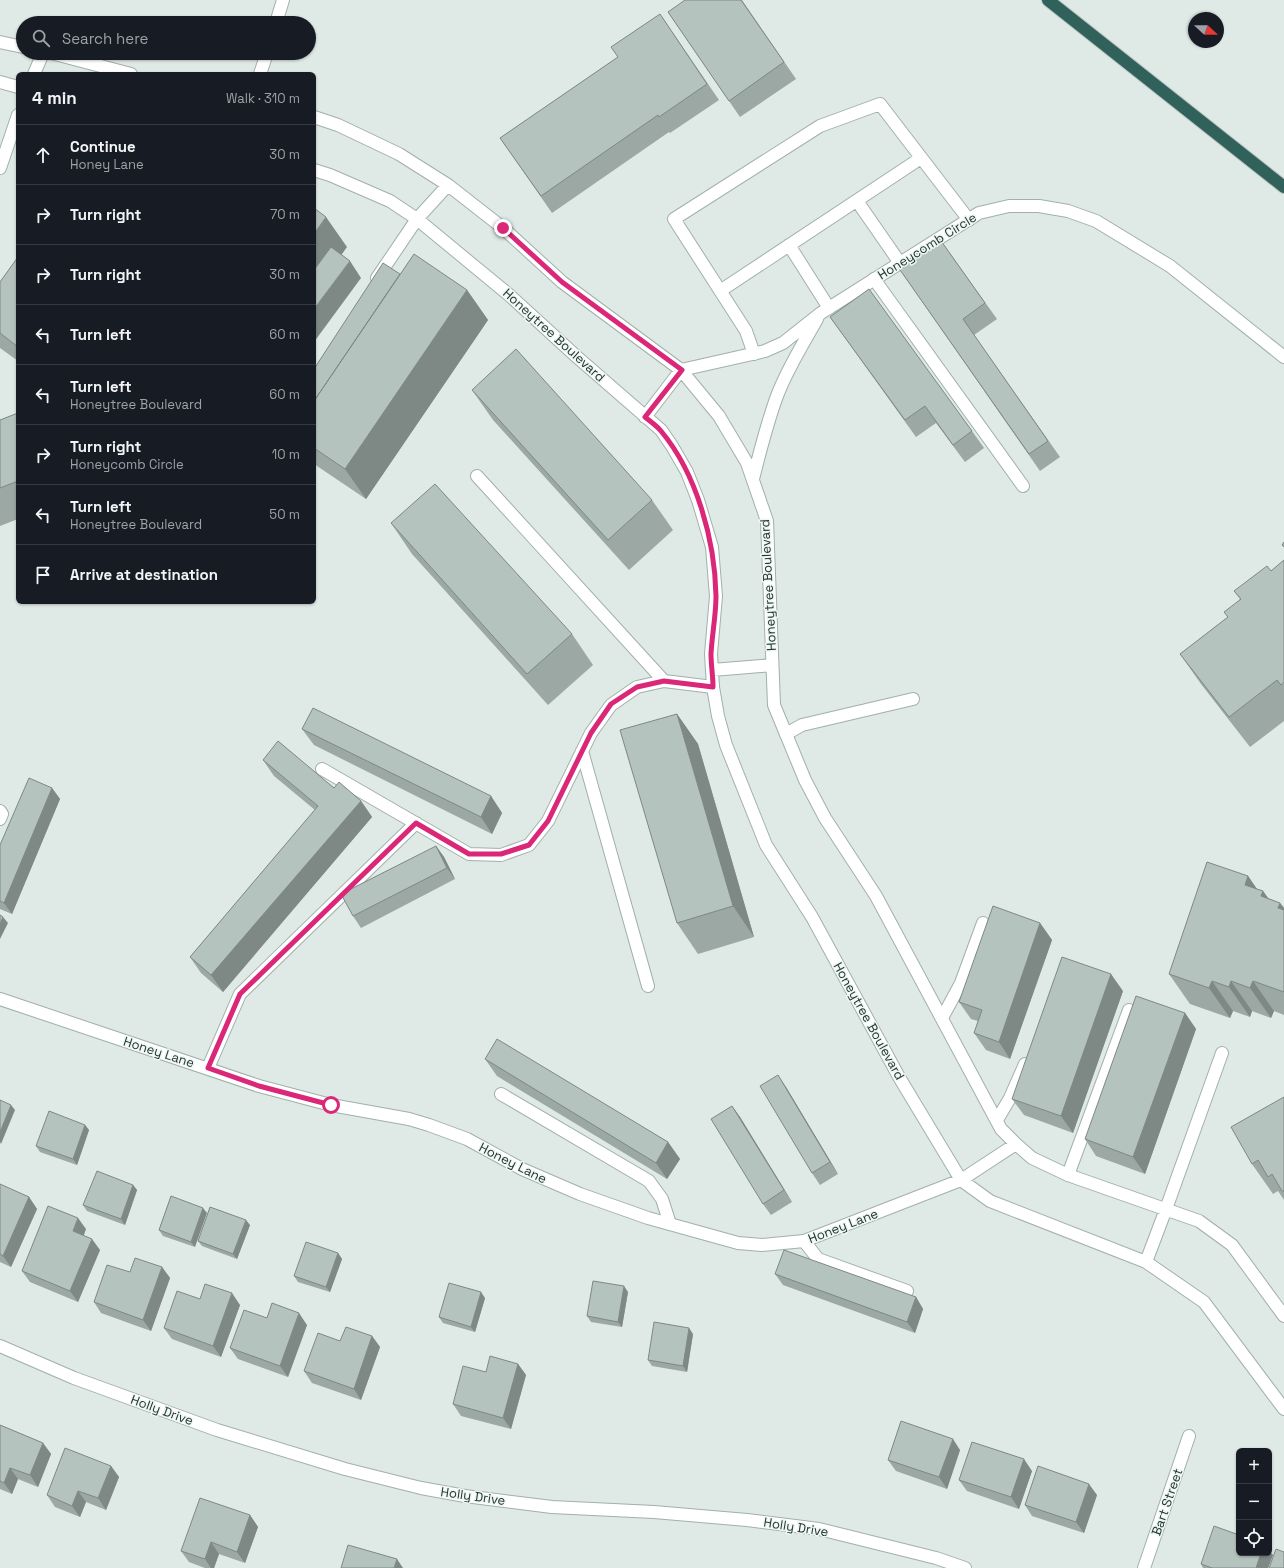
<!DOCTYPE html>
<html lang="en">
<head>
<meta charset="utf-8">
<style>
	:root { --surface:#171b24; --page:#242831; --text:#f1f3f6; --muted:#9ea1a6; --line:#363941 }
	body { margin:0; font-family:"Space Grotesk",sans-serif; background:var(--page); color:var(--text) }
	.controls { position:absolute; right:12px; bottom:12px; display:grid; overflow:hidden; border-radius:6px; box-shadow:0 1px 3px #0004 }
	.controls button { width:36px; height:36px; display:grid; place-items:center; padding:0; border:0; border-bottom:1px solid var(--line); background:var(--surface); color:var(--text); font:20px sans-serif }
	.compass { position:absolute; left:1188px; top:12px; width:36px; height:36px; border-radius:50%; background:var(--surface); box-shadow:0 1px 3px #0004; rotate:111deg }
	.stop { position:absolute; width:12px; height:12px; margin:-9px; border:3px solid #db2777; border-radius:50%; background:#fff }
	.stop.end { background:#db2777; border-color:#fff; box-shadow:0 1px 4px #0008 }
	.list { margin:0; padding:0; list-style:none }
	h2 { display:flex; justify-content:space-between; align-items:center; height:52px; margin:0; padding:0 16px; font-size:17px }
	h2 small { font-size:13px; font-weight:400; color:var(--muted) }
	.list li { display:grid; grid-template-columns:26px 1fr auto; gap:12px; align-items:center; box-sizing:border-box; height:60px; padding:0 16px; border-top:1px solid var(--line) }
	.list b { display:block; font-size:15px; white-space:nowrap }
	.list p { margin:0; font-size:13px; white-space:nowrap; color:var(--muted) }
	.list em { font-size:13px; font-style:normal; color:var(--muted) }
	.icon { flex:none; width:22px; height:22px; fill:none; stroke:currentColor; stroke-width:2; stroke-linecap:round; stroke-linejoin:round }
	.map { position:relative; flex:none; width:1284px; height:1568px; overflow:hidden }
	.search { position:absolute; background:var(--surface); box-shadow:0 1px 3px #0004; left:16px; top:16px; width:300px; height:44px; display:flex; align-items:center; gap:10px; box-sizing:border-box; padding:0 14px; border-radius:22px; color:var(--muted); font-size:15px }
	.panel { position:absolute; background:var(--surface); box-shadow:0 1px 3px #0004; left:16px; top:72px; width:300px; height:532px; border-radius:6px }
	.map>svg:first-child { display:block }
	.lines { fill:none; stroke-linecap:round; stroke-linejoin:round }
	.lane-casing { stroke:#a2b0ac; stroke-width:14 }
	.street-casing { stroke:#a2b0ac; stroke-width:14 }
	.highway-casing { stroke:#bcc3c2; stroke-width:14 }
	.lane { stroke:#fff; stroke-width:12 }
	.street { stroke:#fff; stroke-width:12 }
	.highway { stroke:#30615b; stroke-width:12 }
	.wall { fill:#9ba8a3 }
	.shaded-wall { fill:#7e8885 }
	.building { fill:#b4c3be; stroke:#7e8885 }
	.route { stroke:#db2777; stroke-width:5 }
	.labels { text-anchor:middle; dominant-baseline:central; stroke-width:3; stroke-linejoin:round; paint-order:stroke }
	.street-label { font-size:13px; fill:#213733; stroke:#eff6f3 }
</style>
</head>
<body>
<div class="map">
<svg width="1284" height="1568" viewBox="0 0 1284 1568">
	<rect width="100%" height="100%" fill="#dfe9e5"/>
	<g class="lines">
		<defs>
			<path id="lane" d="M0 168 18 115
				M857 201 900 263
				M789 245 829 308
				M377 278 417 219
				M874 279 1023 486
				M720 291 921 158
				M754 354 746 331 674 219 820 126 880 104 969 220
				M477 476 664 681 713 687
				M786 734 802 725 913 699
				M582 751 648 986
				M322 769 469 854 501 855 529 845 548 821 591 733 611 705 637 687 664 681
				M0 811 2 814 0 819
				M942 1018 961 983 983 923
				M208 1068 240 994 416 823
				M501 1094 649 1181 662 1199 670 1224
				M997 1120 1010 1098 1025 1064
				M1068 1175 1129 1010
				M1166 1209 1222 1053
				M804 1241 818 1259 907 1291"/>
			<path id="street" d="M276 23 283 0
				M0 42 23 47
				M51 53 131 74
				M34 74 43 53
				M260 74 267 53
				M0 82 18 87
				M314 117 338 125 399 154 448 185 503 228 562 282 681 370 719 416 747 463 767 521 774 705 805 780 825 818 876 896 1001 1129 1016 1144 1032 1158 1068 1175 1199 1221 1232 1245 1284 1316
				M314 170 330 175 390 201 417 219 508 294 577 357 661 430 672 446 687 472 698 500 712 547 716 596 711 654 713 687 718 716 726 745 766 845 812 917 899 1077 961 1180 990 1201 1146 1262 1204 1302 1284 1409
				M417 219 448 185
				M645 417 681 370 765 351 783 343 821 313 979 213 1009 206H1039L1068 211 1096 221 1170 266 1284 357
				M753 479C760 451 767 423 777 396 787 369 803 344 817 319
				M712 670 772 665
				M0 999 259 1086 331 1105 409 1119 429 1125 467 1139 522 1169 580 1194 648 1218 738 1243 762 1245 804 1241 961 1180 1016 1144
				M1146 1262 1166 1209
				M0 1346 74 1378 217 1430 345 1469 421 1488 465 1496 552 1507 654 1512 747 1520 819 1529 936 1558 965 1568
				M1144 1568 1189 1436"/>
			<path id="highway" d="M1048 0 1284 187"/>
		</defs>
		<use href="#lane" class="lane-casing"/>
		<use href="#street" class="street-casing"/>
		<use href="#highway" class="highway-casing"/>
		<use href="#lane" class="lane"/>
		<use href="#street" class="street"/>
		<use href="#highway" class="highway"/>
	</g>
	<path class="wall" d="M742 0 796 79 740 117 668 12Z
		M660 14 719 100 670 133 669 132 552 213 500 138 618 57Z
		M939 238 997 319 974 335 1060 457 1040 471 898 267Z
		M18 257V361L0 348V282Z
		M400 274 467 290 488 320 366 499 314 464V369Z
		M830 317 972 431 984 448 965 462 936 423 916 437Z
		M472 390 652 500 673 530 629 570 493 420Z
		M18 413V519L0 526V420Z
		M391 523 572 634 593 665 548 705 412 554Z
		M1284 560V721L1250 747 1201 684 1180 654 1228 617 1240 599 1234 591 1271 571Z
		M677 714 698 744 754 937 698 954 677 923Z
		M302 729 491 796 502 813 492 834 314 745Z
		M263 760 334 788 361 801 372 817 223 992 201 973 190 957 315 810 274 776Z
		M52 788 60 799 12 914 0 909V845Z
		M436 846 444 857 455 879 361 928 353 916Z
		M1248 876 1257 889 1263 891 1268 898 1280 903 1284 908V1015L1274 1011 1271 1018 1252 1011 1250 1017 1233 1011 1230 1018 1190 1004 1169 974Z
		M1040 923 1052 940 1010 1059 986 1050 974 1033 978 1021 971 1019 959 1002Z
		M1123 991 1073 1133 1024 1115 1012 1099Z
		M1185 1013 1196 1029 1145 1174 1096 1156 1085 1139Z
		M485 1059 668 1142 680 1159 667 1179 497 1076Z
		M786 1087 838 1174 820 1185 812 1173Z
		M1284 1097V1200L1278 1191 1273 1194 1252 1164Z
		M732 1106 740 1117 792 1202 771 1215 763 1204Z
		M85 1125 89 1130 77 1165 40 1152 36 1146Z
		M133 1185 137 1190 125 1225 87 1211 83 1205Z
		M0 1186 29 1197 37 1209 11 1267 0 1262Z
		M171 1196 195 1247 163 1236 159 1230Z
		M250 1225 237 1259 202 1246 198 1241Z
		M86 1229 83 1236 100 1250 78 1302 30 1282 22 1271Z
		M338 1253 342 1259 330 1292 298 1282 294 1276Z
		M162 1267 170 1278 151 1331 101 1313 94 1302 130 1272Z
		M775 1274 916 1297 923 1309 915 1333 783 1285Z
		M628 1292 622 1327 591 1322 587 1316Z
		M485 1298 475 1332 443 1323 439 1317Z
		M200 1299 240 1305 221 1357 172 1339 164 1328Z
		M267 1318 307 1325 288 1377 238 1359 230 1348Z
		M693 1334 687 1372 652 1366 648 1360Z
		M372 1336 380 1347 361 1400 312 1383 304 1371 340 1341Z
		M518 1364 526 1375 511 1429 461 1416 453 1404 486 1372Z
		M0 1425 43 1443 51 1454 38 1487 18 1479 12 1494 0 1489Z
		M960 1450 947 1489 896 1471 888 1460Z
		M111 1466 119 1477 106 1510 86 1502 80 1517 55 1507 47 1495Z
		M1032 1471 1019 1509 967 1491 959 1480Z
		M1097 1495 1084 1533 1032 1516 1025 1505Z
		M250 1515 258 1527 245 1563 219 1554 214 1568H205L189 1562 181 1551Z
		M1273 1555 1268 1568H1203L1201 1564Z"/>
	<path class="shaded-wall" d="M326 217 347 247 314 293V234Z
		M350 261 361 278 314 342V309Z
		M467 290 488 320 366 499 345 469Z
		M677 714 698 744 754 937 733 906Z
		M52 788 60 799 12 914 4 903Z
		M491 796 502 813 492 834 481 817Z
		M361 801 372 817 223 992 211 975Z
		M436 846 444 857 455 879 447 868Z
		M1248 876 1261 895 1263 891 1284 921 1245 885Z
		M1280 903 1284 908V916L1278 908Z
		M3 917 8 923 0 939V924Z
		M1040 923 1052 940 1010 1059 999 1042Z
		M1111 974 1123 991 1073 1133 1061 1116Z
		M1212 981 1233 1011 1230 1018 1209 988Z
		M1231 981 1252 1011 1250 1017 1229 987Z
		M1253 981 1274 1011 1271 1018 1250 988Z
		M1185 1013 1196 1029 1145 1174 1133 1157Z
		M778 1075 786 1087 838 1174 830 1162Z
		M11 1105 15 1110 1 1144 0 1142V1132Z
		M732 1106 740 1117 792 1202 784 1190Z
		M85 1125 89 1130 77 1165 73 1159Z
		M668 1142 680 1159 667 1179 656 1163Z
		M133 1185 137 1190 125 1225 121 1219Z
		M29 1197 37 1209 11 1267 3 1256Z
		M203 1208 207 1213 195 1247 191 1242Z
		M78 1218 86 1229 81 1243 73 1231Z
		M246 1220 250 1225 237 1259 233 1254Z
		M92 1239 100 1250 78 1302 70 1291Z
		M338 1253 342 1259 330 1292 326 1287Z
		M162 1267 170 1278 151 1331 143 1320Z
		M624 1286 628 1292 622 1327 618 1322Z
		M481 1292 485 1298 475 1332 471 1327Z
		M232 1293 240 1305 221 1357 213 1346Z
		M916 1297 923 1309 915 1333 907 1322Z
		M299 1313 307 1325 288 1377 280 1366Z
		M689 1328 693 1334 687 1372 683 1366Z
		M372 1336 380 1347 361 1400 354 1389Z
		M518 1364 526 1375 511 1429 503 1418Z
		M953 1439 960 1450 947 1489 939 1477Z
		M43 1443 51 1454 38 1487 30 1475Z
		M1024 1459 1032 1471 1019 1509 1011 1497Z
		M111 1466 119 1477 106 1510 98 1498Z
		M10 1468 18 1479 12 1494 4 1483Z
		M1089 1484 1097 1495 1084 1533 1076 1522Z
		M78 1491 86 1502 80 1517 72 1506Z
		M250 1515 258 1527 245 1563 237 1552Z
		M211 1542 219 1554 214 1568H211L205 1559Z
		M1269 1550 1273 1555 1268 1568H1256L1261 1553H1269Z
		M397 1559 403 1568H394Z"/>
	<path class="building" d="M685 0H741L784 62 729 101 668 12Z
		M660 14 707 84 659 117 658 115 541 196 500 138 618 57 611 47Z
		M314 208 326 217 314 234Z
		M939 238 985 303 963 319 1048 441 1029 454 898 267Z
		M331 247 350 261 314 309V270Z
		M414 254 467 290 345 469 314 448V401Z
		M18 257V347L0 333V282Z
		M383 263 400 274 314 401V369Z
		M869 289 972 431 953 445 925 406 905 420 830 317Z
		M516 349 652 500 608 540 472 390Z
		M18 413V481L0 488V420Z
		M435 484 572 634 527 674 391 523Z
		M1284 542V547L1282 545Z
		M1284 560V682L1281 685 1277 680 1229 717 1180 654 1228 617 1224 612 1241 599 1234 591 1267 566 1271 571Z
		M313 708 491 796 481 817 302 729Z
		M677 714 733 906 677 923 620 730Z
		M278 741 334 788 339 782 361 801 211 975 190 957 318 806 263 760Z
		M29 778 52 788 4 903 0 901V845Z
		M436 846 447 868 353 916 341 894Z
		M1207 862 1248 876 1245 885 1263 891 1261 896 1280 903 1278 908 1284 910V992L1253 981 1250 988 1231 981 1229 987 1212 981 1209 988 1169 974Z
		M993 906 1040 923 999 1042 974 1033 982 1010 959 1002Z
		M0 915 3 917 0 924Z
		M1062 957 1111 974 1061 1116 1012 1099Z
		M1136 996 1185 1013 1133 1157 1085 1139Z
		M497 1039 668 1142 656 1163 485 1059Z
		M778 1075 830 1162 812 1173 760 1086Z
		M1284 1097V1191H1282L1272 1174 1268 1177 1258 1160 1252 1164 1231 1127Z
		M0 1100 11 1105 0 1132Z
		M732 1106 784 1190 763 1204 711 1119Z
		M49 1111 85 1125 73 1159 36 1146Z
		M97 1171 133 1185 121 1219 83 1205Z
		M0 1184 29 1197 3 1256 0 1254Z
		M171 1196 203 1208 191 1242 159 1230Z
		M48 1206 78 1218 73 1231 92 1239 70 1291 22 1271Z
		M210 1207 246 1220 233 1254 198 1241Z
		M306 1242 338 1253 326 1287 294 1276Z
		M784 1250 916 1297 907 1322 775 1274Z
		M135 1258 162 1267 143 1320 94 1302 107 1265 130 1272Z
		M593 1281 624 1286 618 1322 587 1316Z
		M449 1283 481 1292 471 1327 439 1317Z
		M205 1284 232 1293 213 1346 164 1328 177 1291 200 1299Z
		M272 1303 299 1313 280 1366 230 1348 244 1310 267 1318Z
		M654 1322 689 1328 683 1366 648 1360Z
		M346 1327 372 1336 354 1389 304 1371 318 1333 340 1341Z
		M490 1356 518 1364 503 1418 453 1404 463 1366 486 1372Z
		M901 1421 953 1439 939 1477 888 1460Z
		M0 1425 43 1443 30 1475 10 1468 4 1483 0 1481Z
		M972 1442 1024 1459 1011 1497 959 1480Z
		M65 1448 111 1466 98 1498 78 1491 72 1506 47 1495Z
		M1038 1466 1089 1484 1076 1522 1025 1505Z
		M200 1498 250 1515 237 1552 211 1542 205 1559 181 1551Z
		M1214 1526 1239 1535V1553H1261L1256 1568H1212L1201 1564Z
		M348 1545 397 1559 394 1568H341Z
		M1276 1549 1284 1552V1568H1269Z"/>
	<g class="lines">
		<path class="route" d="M331 1105 259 1086 208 1068 240 994 416 823 469 854H501L529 845 548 821 591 733 611 704 637 687 664 681 713 687C713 676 711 665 711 654 712 635 716 615 716 596 715 541 697 474 661 431 657 426 651 422 645 417L682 370 562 282 503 228"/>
	</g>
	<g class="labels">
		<g class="street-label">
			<text transform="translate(927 246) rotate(-32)">Honeycomb Circle</text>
			<text transform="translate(554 335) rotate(42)">Honeytree Boulevard</text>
			<text transform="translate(768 585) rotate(-93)">Honeytree Boulevard</text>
			<text transform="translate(869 1021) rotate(61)">Honeytree Boulevard</text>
			<text transform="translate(159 1052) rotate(18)">Honey Lane</text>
			<text transform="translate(513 1163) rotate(27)">Honey Lane</text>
			<text transform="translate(843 1226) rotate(-21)">Honey Lane</text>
			<text transform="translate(162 1410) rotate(20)">Holly Drive</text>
			<text transform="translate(473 1496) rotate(8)">Holly Drive</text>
			<text transform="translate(1167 1502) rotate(-71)">Bart Street</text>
			<text transform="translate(796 1527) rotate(9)">Holly Drive</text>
		</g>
	</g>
</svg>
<div class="controls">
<button>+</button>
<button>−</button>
<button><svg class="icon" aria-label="locate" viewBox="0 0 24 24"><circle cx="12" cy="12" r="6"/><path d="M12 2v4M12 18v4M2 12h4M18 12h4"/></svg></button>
</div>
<svg class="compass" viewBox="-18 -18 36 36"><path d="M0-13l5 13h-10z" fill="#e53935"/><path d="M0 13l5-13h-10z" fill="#9ea1a6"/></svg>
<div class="stop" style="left:331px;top:1105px"></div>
<div class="stop end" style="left:503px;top:228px"></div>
<div class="search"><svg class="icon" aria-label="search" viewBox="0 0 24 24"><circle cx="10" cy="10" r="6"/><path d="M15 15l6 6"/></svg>Search here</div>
<section class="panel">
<h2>4 min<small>Walk · 310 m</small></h2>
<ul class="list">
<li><svg class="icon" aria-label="ahead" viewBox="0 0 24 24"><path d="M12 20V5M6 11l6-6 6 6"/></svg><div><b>Continue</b><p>Honey Lane</p></div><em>30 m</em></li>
<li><svg class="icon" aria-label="right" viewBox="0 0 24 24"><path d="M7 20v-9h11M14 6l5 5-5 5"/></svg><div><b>Turn right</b></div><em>70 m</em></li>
<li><svg class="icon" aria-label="right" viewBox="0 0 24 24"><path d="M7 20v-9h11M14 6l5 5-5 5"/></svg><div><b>Turn right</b></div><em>30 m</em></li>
<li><svg class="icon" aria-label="left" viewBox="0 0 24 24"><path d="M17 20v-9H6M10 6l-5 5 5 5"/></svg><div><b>Turn left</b></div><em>60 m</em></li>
<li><svg class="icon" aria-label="left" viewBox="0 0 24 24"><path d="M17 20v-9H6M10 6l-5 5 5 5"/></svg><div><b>Turn left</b><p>Honeytree Boulevard</p></div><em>60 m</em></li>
<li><svg class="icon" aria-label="right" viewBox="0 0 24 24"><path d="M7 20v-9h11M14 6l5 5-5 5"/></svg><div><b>Turn right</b><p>Honeycomb Circle</p></div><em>10 m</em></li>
<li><svg class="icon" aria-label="left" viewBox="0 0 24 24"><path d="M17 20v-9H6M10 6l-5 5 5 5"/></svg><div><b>Turn left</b><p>Honeytree Boulevard</p></div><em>50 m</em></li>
<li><svg class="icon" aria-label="arrive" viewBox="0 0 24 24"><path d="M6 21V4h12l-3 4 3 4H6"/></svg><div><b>Arrive at destination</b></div></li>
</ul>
</section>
</div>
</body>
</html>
